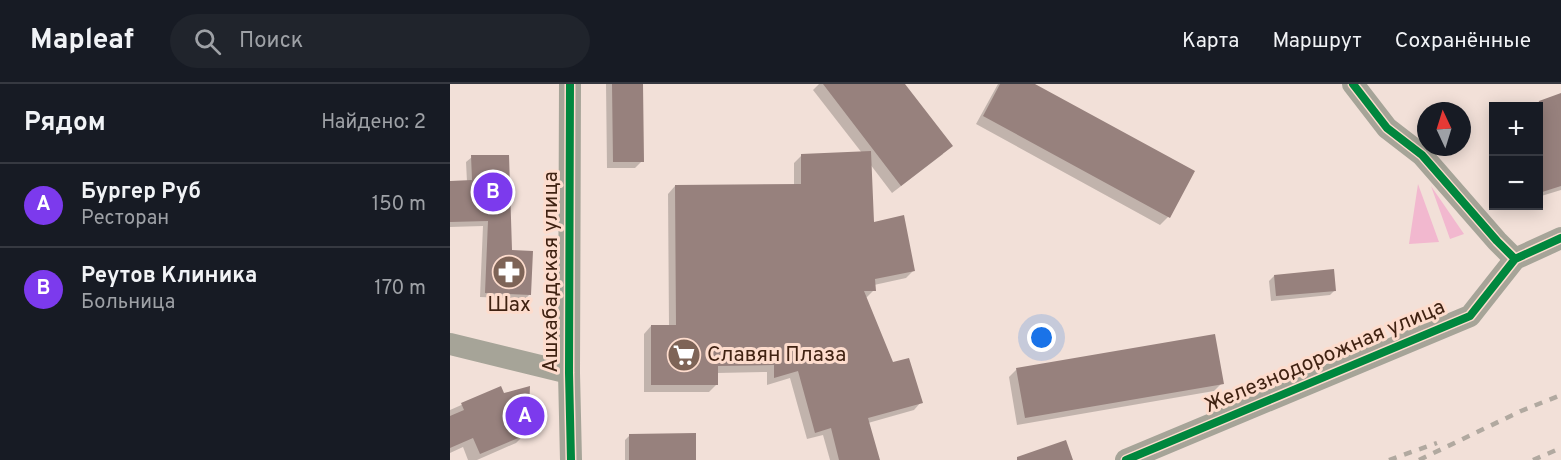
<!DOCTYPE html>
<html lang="ru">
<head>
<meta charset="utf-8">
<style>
	:root { --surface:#171b24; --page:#20242c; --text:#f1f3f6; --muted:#9ea1a6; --line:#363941; --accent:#7c3aed }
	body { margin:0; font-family:Overpass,sans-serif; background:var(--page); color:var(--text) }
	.controls { position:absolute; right:18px; top:18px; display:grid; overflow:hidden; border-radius:0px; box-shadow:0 3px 15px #0003 }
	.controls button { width:54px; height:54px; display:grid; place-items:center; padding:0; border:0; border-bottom:2px solid var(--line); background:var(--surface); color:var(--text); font:30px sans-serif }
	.compass { position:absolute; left:967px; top:18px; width:54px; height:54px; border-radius:50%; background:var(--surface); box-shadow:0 3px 15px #0003; rotate:356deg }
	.you { position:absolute; left:592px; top:254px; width:21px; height:21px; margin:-15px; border:4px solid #fff; border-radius:50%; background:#1a73e8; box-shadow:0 0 0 9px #1a73e833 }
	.badge { display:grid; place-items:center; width:39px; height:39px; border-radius:50%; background:var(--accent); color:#fff; font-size:20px; font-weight:700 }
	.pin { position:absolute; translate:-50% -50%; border:3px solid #fff; box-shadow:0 2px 6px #0006 }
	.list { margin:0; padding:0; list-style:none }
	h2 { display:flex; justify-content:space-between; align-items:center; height:78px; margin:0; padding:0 24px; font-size:26px }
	h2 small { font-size:20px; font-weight:400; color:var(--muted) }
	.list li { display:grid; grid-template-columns:39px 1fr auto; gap:18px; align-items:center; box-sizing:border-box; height:84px; padding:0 24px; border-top:2px solid var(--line) }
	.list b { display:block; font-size:22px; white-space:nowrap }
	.list p { margin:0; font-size:20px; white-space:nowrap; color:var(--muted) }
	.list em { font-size:20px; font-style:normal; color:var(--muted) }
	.icon { flex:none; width:33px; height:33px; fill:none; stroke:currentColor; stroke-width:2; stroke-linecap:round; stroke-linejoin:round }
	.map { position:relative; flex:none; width:1111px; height:376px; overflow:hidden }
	header { display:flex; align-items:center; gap:36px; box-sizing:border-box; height:84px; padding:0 30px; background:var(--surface); border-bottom:2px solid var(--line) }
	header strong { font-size:28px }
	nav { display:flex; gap:33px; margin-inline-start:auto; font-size:21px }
	.search { width:420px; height:54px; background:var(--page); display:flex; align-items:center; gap:15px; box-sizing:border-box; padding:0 21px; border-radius:33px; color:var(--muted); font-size:22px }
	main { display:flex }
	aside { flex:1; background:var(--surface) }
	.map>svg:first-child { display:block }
	.green { fill:#f2b8cf }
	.shadow { fill:#0003 }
	.building { fill:#97817d }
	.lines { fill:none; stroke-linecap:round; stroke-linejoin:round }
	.street { stroke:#a6a498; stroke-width:22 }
	.rail { stroke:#b1a9a0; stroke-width:4.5; stroke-dasharray:8 8; stroke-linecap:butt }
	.cycleway-casing { stroke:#fddccd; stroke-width:11 }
	.cycleway { stroke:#00873e; stroke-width:8 }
	.labels { text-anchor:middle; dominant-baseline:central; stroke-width:6; stroke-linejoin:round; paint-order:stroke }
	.street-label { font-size:21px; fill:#402212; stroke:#fddccd }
	.poi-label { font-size:21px; fill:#402212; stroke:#fddccd }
</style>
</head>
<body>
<header>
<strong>Mapleaf</strong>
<div class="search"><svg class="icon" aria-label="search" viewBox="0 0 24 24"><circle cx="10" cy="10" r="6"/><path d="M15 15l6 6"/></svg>Поиск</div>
<nav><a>Карта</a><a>Маршрут</a><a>Сохранённые</a></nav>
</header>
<main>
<aside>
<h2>Рядом<small>Найдено: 2</small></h2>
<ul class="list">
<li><span class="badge">A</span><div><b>Бургер Руб</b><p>Ресторан</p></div><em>150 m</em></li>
<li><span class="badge">B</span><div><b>Реутов Клиника</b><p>Больница</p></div><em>170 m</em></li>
</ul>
</aside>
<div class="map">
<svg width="1111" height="376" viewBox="0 0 1111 376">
	<rect width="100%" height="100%" fill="#f2e0d8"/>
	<path class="green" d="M968 100 989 158 959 160Z
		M981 102 1014 150 1000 155Z"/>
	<path class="shadow" d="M156 0H191L192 77 185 84H157Z
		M369 0H453L493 70 442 109 420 80 422 140 464 186 456 194 424 201V206L416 214 442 280 471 318 464 326 418 339 428 376H380L373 351 357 355 340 294 317 301V288L267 289V300L259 308H194V250L201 242H219L218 110 225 102H344V79L351 72 412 69 363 6Z
		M548 0H582L743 88 718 133 710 141 526 40Z
		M1111 10V106L1088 113V22H1076Z
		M22 73 60 168 80 210 75 215 30 213 33 142 0 143V99L17 98 16 78Z
		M824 192 885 206 880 211 821 217 819 197Z
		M567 285 772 299 764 307 567 341 559 293Z
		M50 304 76 349 66 359 27 376H18L13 363 0 369V326Z
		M245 350V376H175V356L180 351Z"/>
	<path class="building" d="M162 0H193L194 78H163Z
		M373 0H455L503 62 451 102Z
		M550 0H585L745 87 720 134 533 32Z
		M1111 9V102L1089 109V17Z
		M421 67 424 138 454 131 465 187 425 195 426 207H414L443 278 459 274 473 319 418 334 430 376H389L381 344 365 349 348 287 324 294V281L268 282V301H201V241H226L225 101 351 100V70Z
		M21 71H59L62 166 83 167 81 211 35 209 38 137 0 138V97L22 96Z
		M884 185 886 207 826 212 824 191Z
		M765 250 774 300 575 334 566 284Z
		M51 302 54 309 80 302 78 350 30 370 23 354 0 364V332L14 326 11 319Z
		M246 349V376H179V350Z
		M616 356 623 376H567V373Z"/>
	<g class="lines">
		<path class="street" d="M120 0 119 289 121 376
			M903 0 937 44 972 71 1047 157 1065 175
			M0 260 119 289
			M676 376 1020 232 1065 175 1111 154"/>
		<path class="rail" d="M939 376 987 359
			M969 376 1071 327 1111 311
			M1083 376 1111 364"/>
		<defs>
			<path id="cycleway" d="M120 0 119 289 121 376
				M903 0 937 44 972 71 1047 157 1065 175
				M676 376 1020 232 1065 175 1111 154"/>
		</defs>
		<use href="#cycleway" class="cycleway-casing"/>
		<use href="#cycleway" class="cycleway"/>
	</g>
	<defs>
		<symbol id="pharmacy-disc" viewBox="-11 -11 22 22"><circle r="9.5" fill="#7e6457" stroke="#fddccd"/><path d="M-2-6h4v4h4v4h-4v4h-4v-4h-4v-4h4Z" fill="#fff"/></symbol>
		<symbol id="supermarket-disc" viewBox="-11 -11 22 22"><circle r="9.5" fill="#7e6457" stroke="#fddccd"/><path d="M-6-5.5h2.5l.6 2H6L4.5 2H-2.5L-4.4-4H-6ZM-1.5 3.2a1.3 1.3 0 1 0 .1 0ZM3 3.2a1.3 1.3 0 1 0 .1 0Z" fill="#fff"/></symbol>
	</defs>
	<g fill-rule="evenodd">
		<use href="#pharmacy-disc" x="40" y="169" width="38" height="38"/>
		<use href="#supermarket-disc" x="215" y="252" width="38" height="38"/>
	</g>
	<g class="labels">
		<g class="street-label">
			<text transform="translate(101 188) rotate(-90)">Ашхабадская улица</text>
			<text transform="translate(875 273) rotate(-23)">Железнодорожная улица</text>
		</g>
		<g class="poi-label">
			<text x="59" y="221">Шах</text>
			<text x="257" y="271" text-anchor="start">Славян Плаза</text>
		</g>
	</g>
</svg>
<div class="controls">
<button>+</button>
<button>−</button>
</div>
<svg class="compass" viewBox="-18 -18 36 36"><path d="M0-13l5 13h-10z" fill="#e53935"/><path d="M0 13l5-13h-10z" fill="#9ea1a6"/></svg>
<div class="you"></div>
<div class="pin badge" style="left:75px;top:332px">A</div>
<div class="pin badge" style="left:43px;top:108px">B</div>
</div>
</main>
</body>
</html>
